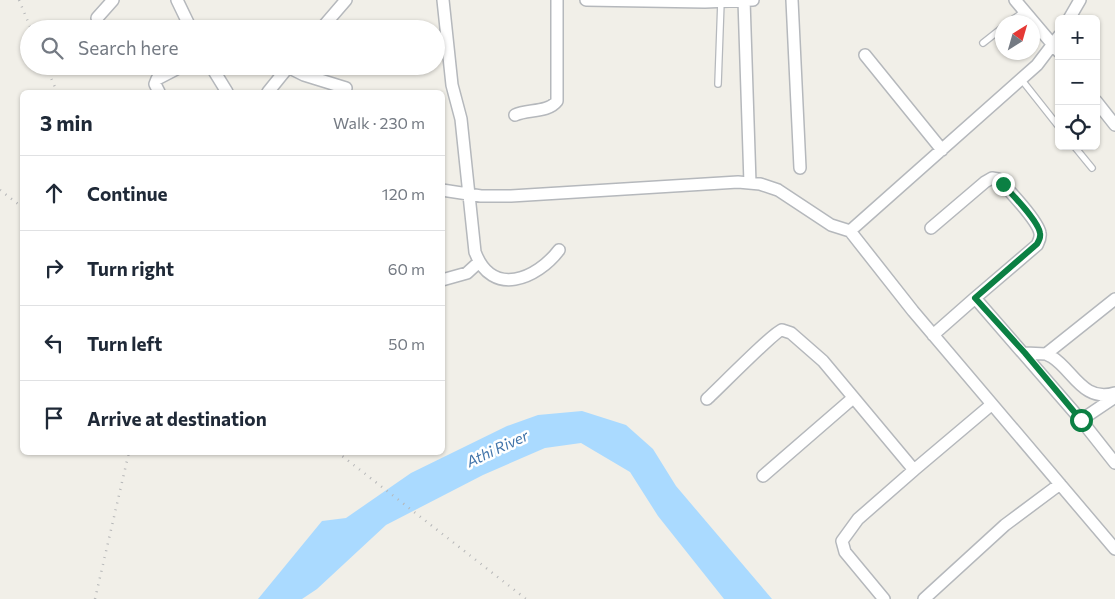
<!DOCTYPE html>
<html lang="en">
<head>
<meta charset="utf-8">
<style>
	:root { --surface:#fff; --page:#f2f2f3; --text:#1f2937; --muted:#747a83; --line:#e0e1e3 }
	body { margin:0; font-family:Commissioner,sans-serif; background:var(--page); color:var(--text) }
	.controls { position:absolute; right:15px; top:15px; display:grid; overflow:hidden; border-radius:8px; box-shadow:0 1px 4px #0004 }
	.controls button { width:45px; height:45px; display:grid; place-items:center; padding:0; border:0; border-bottom:1px solid var(--line); background:var(--surface); color:var(--text); font:25px sans-serif }
	.compass { position:absolute; left:995px; top:15px; width:45px; height:45px; border-radius:50%; background:var(--surface); box-shadow:0 1px 4px #0004; rotate:37deg }
	.stop { position:absolute; width:15px; height:15px; margin:-11px; border:4px solid #0b8043; border-radius:50%; background:#fff }
	.stop.end { background:#0b8043; border-color:#fff; box-shadow:0 1px 5px #0008 }
	.list { margin:0; padding:0; list-style:none }
	h2 { display:flex; justify-content:space-between; align-items:center; height:65px; margin:0; padding:0 20px; font-size:21px }
	h2 small { font-size:16px; font-weight:400; color:var(--muted) }
	.list li { display:grid; grid-template-columns:32px 1fr auto; gap:15px; align-items:center; box-sizing:border-box; height:75px; padding:0 20px; border-top:1px solid var(--line) }
	.list b { display:block; font-size:19px; white-space:nowrap }
	.list em { font-size:16px; font-style:normal; color:var(--muted) }
	.icon { flex:none; width:28px; height:28px; fill:none; stroke:currentColor; stroke-width:2; stroke-linecap:round; stroke-linejoin:round }
	.map { position:relative; flex:none; width:1115px; height:599px; overflow:hidden }
	.search { position:absolute; background:var(--surface); box-shadow:0 1px 4px #0004; left:20px; top:20px; width:425px; height:55px; display:flex; align-items:center; gap:12px; box-sizing:border-box; padding:0 18px; border-radius:28px; color:var(--muted); font-size:19px }
	.panel { position:absolute; background:var(--surface); box-shadow:0 1px 4px #0004; left:20px; top:90px; width:425px; height:365px; border-radius:8px }
	.map>svg:first-child { display:block }
	.water { fill:#aadaff }
	.lines { fill:none; stroke-linecap:round; stroke-linejoin:round }
	.lane-casing { stroke:#b5b8bc; stroke-width:8 }
	.street-casing { stroke:#b5b8bc; stroke-width:14 }
	.lane { stroke:#fff; stroke-width:5.5 }
	.street { stroke:#fff; stroke-width:11 }
	.rail { stroke:#b6b7b8; stroke-width:2.5; stroke-dasharray:1 6; stroke-linecap:butt }
	.route { stroke:#0b8043; stroke-width:6 }
	.labels { text-anchor:middle; dominant-baseline:central; stroke-width:5; stroke-linejoin:round; paint-order:stroke }
	.water-label { font-size:15px; font-style:italic; fill:#4174aa; stroke:#fff }
</style>
</head>
<body>
<div class="map">
<svg width="1115" height="599" viewBox="0 0 1115 599">
	<rect width="100%" height="100%" fill="#f1efe8"/>
	<path class="water" d="M582 411 626 425 653 449 676 486 772 599H724L658 516 630 472 581 443 545 448 483 475 386 525 317 589 302 599H258L322 521 346 518 411 473 507 426 538 415Z"/>
	<g class="lines">
		<defs>
			<path id="lane" d="M1009 22 1025 11
				M983 43 1002 28
				M1021 79 1059 127
				M718 84 721 1
				M1074 146 1092 168"/>
			<path id="street" d="M177 0 191 29
				M443 0 452 85 461 119 475 252C492 298 537 279 559 250
				M586 0 705 2 753 0
				M744 0 750 183
				M792 0 800 168
				M1015 0 1059 52
				M97 18 113 0
				M1069 19 1080 0
				M321 29 346 0
				M865 55 942 150
				M211 66 227 92
				M288 67 304 75 346 88
				M159 92 155 84 157 79 182 66
				M268 92 289 66
				M1096 101 1115 125
				M515 115C527 109 548 113 557 101V0
				M442 190 481 196H511L738 182 760 184 778 190 831 225 850 231 913 311 1115 549
				M931 228 985 182 992 178 998 179C1008 189 1038 221 1040 233 1041 238 1039 241 1037 245L975 298 1081 420 1115 397
				M850 231 1037 65 1059 36
				M442 280 467 273 479 262
				M933 335 975 298
				M1025 353 1046 354 1052 357C1073 370 1083 403 1115 393
				M1046 354 1115 299
				M707 399C718 389 775 331 782 330L791 333 823 361 914 470 991 405
				M1081 420 1115 463
				M763 476 853 398
				M884 599 845 552 842 541 858 519 914 470
				M924 599 1005 525 1060 484"/>
		</defs>
		<use href="#lane" class="lane-casing"/>
		<use href="#street" class="street-casing"/>
		<use href="#lane" class="lane"/>
		<use href="#street" class="street"/>
		<path class="rail" d="M19 0 31 29
			M46 66 57 92
			M0 190 22 207
			M337 452 526 599
			M95 599 129 452"/>
	</g>
	<g class="lines">
		<path class="route" d="M1003 184C1012 195 1038 220 1040 233 1041 238 1039 241 1037 244L975 298 1025 353 1081 420"/>
	</g>
	<g class="labels">
		<g class="water-label">
			<text transform="translate(497 448) rotate(-25)">Athi River</text>
		</g>
	</g>
</svg>
<div class="controls">
<button>+</button>
<button>−</button>
<button><svg class="icon" aria-label="locate" viewBox="0 0 24 24"><circle cx="12" cy="12" r="6"/><path d="M12 2v4M12 18v4M2 12h4M18 12h4"/></svg></button>
</div>
<svg class="compass" viewBox="-18 -18 36 36"><path d="M0-13l5 13h-10z" fill="#e53935"/><path d="M0 13l5-13h-10z" fill="#747a83"/></svg>
<div class="stop" style="left:1081px;top:420px"></div>
<div class="stop end" style="left:1003px;top:184px"></div>
<div class="search"><svg class="icon" aria-label="search" viewBox="0 0 24 24"><circle cx="10" cy="10" r="6"/><path d="M15 15l6 6"/></svg>Search here</div>
<section class="panel">
<h2>3 min<small>Walk · 230 m</small></h2>
<ul class="list">
<li><svg class="icon" aria-label="ahead" viewBox="0 0 24 24"><path d="M12 20V5M6 11l6-6 6 6"/></svg><div><b>Continue</b></div><em>120 m</em></li>
<li><svg class="icon" aria-label="right" viewBox="0 0 24 24"><path d="M7 20v-9h11M14 6l5 5-5 5"/></svg><div><b>Turn right</b></div><em>60 m</em></li>
<li><svg class="icon" aria-label="left" viewBox="0 0 24 24"><path d="M17 20v-9H6M10 6l-5 5 5 5"/></svg><div><b>Turn left</b></div><em>50 m</em></li>
<li><svg class="icon" aria-label="arrive" viewBox="0 0 24 24"><path d="M6 21V4h12l-3 4 3 4H6"/></svg><div><b>Arrive at destination</b></div></li>
</ul>
</section>
</div>
</body>
</html>
